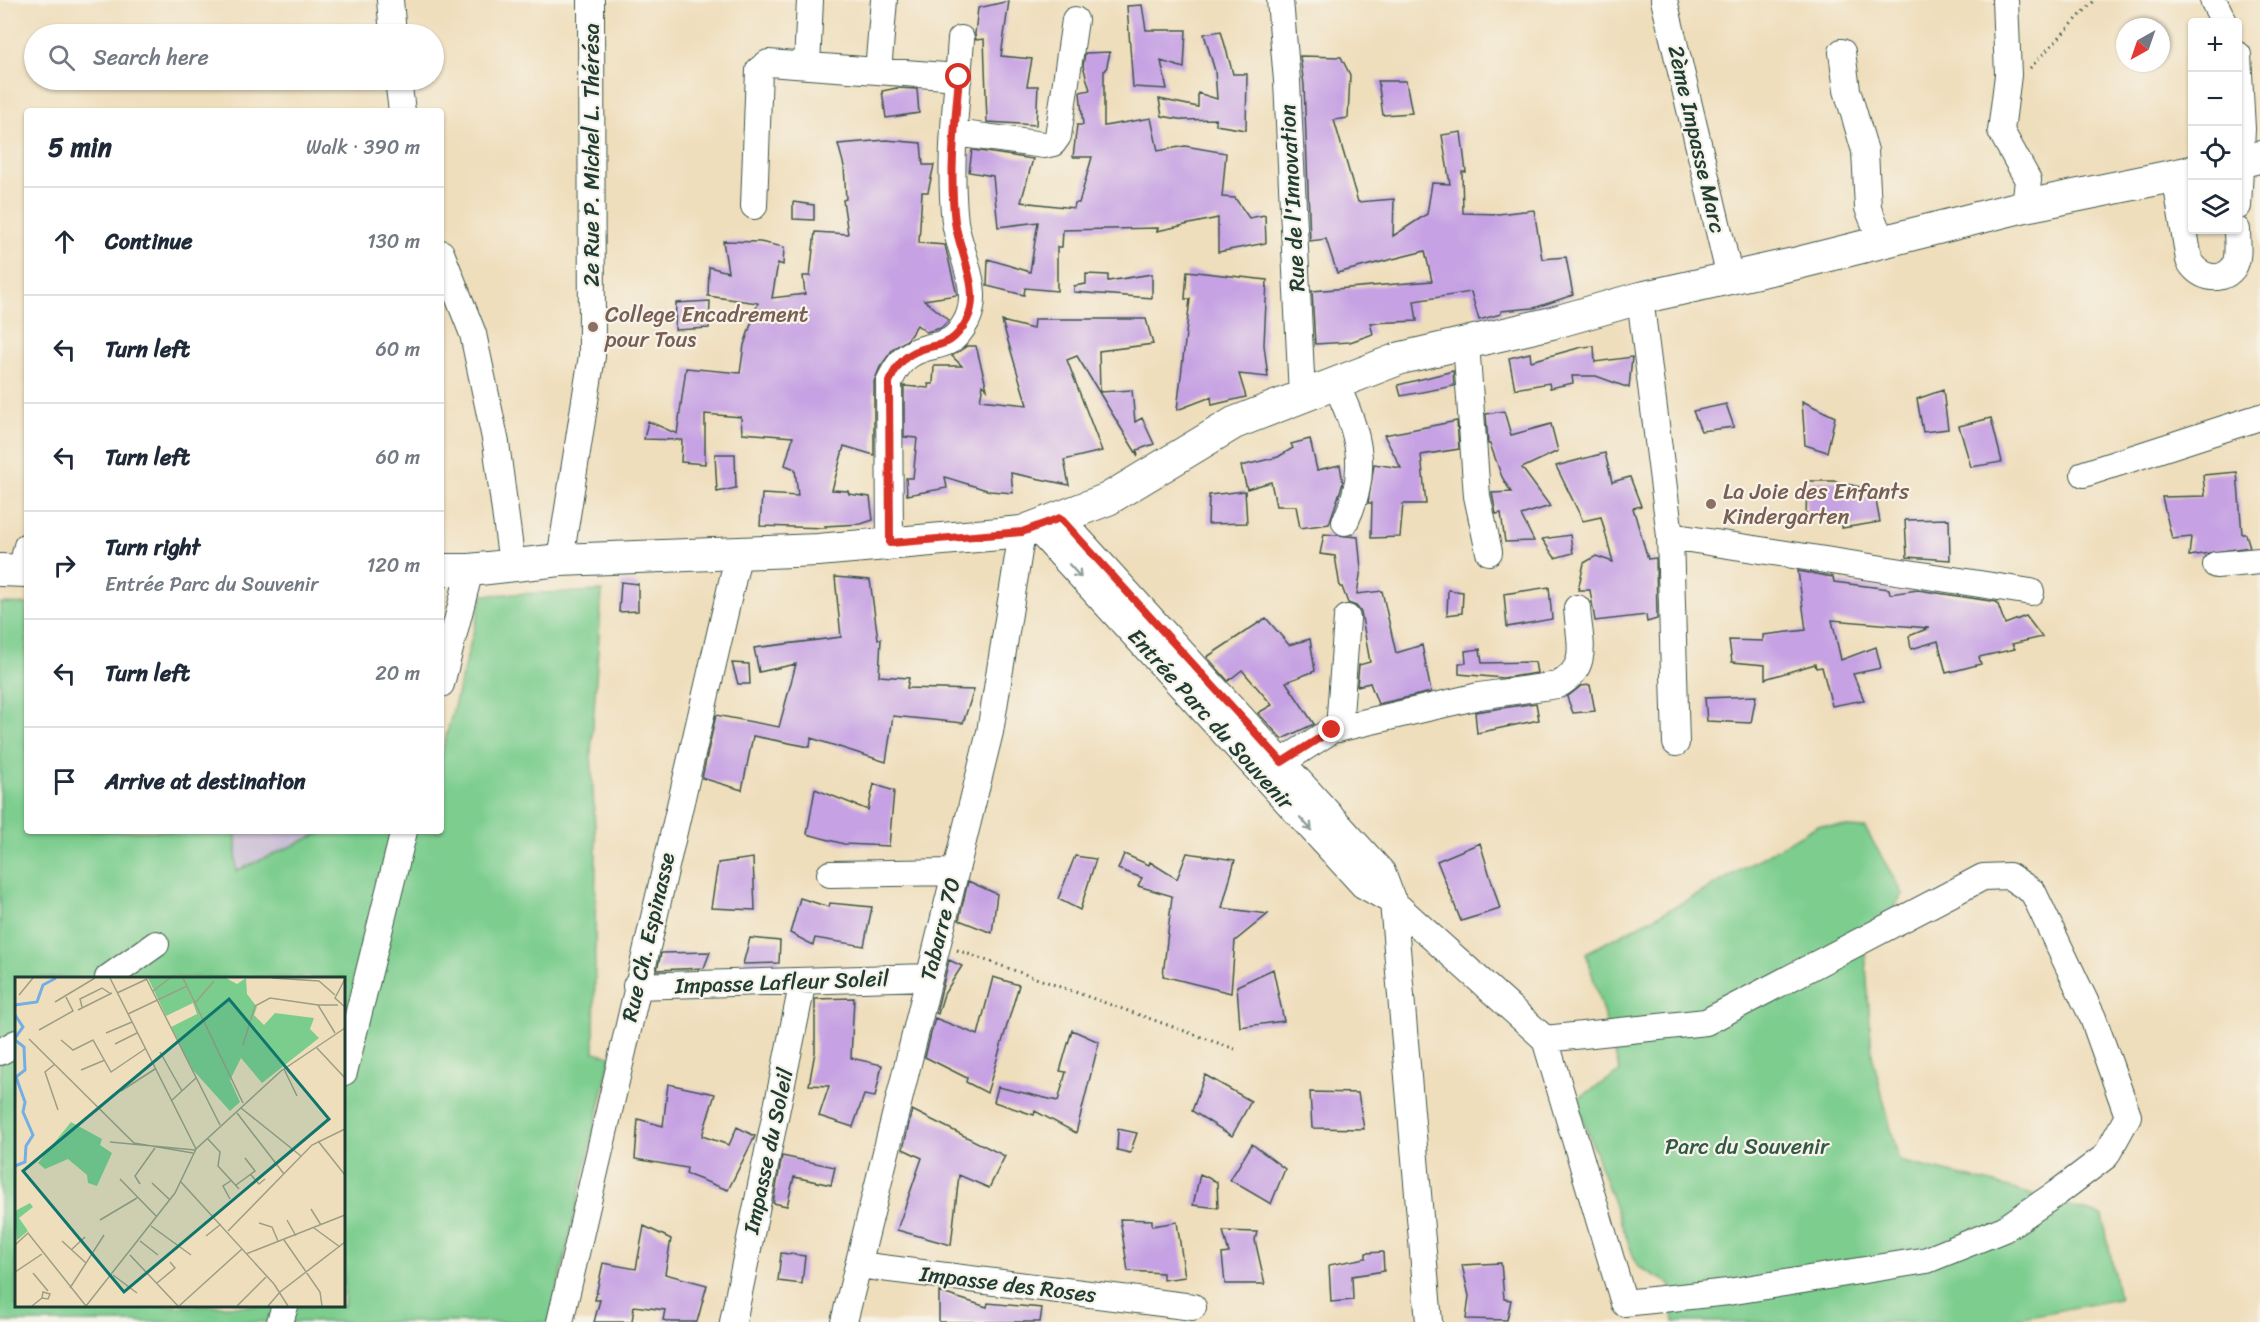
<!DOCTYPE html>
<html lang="en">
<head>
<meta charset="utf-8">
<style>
	:root { --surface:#fff; --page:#f6f6f7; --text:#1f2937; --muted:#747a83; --line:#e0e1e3 }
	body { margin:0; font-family:Sriracha,sans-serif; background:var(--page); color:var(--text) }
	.controls { position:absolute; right:18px; top:18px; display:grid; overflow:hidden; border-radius:6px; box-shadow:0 2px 4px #0004 }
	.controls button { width:54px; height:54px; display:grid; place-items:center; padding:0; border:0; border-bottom:2px solid var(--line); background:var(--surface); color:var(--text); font:30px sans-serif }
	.compass { position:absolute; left:2116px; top:18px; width:54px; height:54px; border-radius:50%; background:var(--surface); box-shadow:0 2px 4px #0004; rotate:220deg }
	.stop { position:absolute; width:18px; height:18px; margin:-14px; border:4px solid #d93025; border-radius:50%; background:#fff }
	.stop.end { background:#d93025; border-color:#fff; box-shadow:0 2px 6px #0008 }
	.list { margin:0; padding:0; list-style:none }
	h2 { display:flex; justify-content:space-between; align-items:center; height:78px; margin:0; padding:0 24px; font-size:26px }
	h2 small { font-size:20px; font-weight:400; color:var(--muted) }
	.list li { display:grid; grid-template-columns:39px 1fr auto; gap:18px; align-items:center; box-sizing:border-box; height:108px; padding:0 24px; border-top:2px solid var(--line) }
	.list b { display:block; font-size:22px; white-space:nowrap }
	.list p { margin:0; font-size:20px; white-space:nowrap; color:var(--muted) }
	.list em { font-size:20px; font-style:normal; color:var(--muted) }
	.icon { flex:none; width:33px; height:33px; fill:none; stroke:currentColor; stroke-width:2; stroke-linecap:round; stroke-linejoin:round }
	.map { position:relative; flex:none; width:2260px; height:1322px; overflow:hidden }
	.search { position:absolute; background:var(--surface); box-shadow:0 2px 4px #0004; left:24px; top:24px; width:420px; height:66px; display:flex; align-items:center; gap:15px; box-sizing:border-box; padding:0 21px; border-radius:33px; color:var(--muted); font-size:22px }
	.panel { position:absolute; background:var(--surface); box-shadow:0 2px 4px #0004; left:24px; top:108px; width:420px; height:726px; border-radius:6px }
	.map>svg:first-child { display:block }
	.industrial { fill:#cbbfd5 }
	.green { fill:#7bcd8e; stroke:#4d8561; stroke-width:1.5; fill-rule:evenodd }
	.building { fill:#c6a1e3 }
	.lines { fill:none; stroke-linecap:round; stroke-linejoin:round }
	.minor-casing { stroke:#3e5548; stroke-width:28 }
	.major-casing { stroke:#3e5548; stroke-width:34 }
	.path { stroke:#3e5548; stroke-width:3; stroke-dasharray:1.5 4.5; stroke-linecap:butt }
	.minor { stroke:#fff; stroke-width:26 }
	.major { stroke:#fff; stroke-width:32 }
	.oneway { stroke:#8f9e9a }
	.route { stroke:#d93025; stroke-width:8 }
	.education-dot { fill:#8d6e63; stroke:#f7f3e8; stroke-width:2 }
	.labels { text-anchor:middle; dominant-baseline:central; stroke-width:4.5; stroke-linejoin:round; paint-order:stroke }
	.street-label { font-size:22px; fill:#1f3d34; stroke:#f7f3e8 }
	.education-label { font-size:22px; fill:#785e54; stroke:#f7f3e8; text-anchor:start }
	.park-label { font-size:22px; fill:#315a46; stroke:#f7f3e8 }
	.inset-river { fill:none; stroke:#73afe5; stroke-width:3 }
	.inset-road { fill:none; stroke:#9c9e86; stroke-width:1.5 }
	.view { fill:#0f766e; fill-opacity:0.15; stroke:#0f766e; stroke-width:3 }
	.inset-edge { fill:none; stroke:#1f3d34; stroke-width:3 }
</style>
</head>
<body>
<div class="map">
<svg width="2260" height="1322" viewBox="0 0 2260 1322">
	<rect width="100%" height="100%" fill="#f7f3e8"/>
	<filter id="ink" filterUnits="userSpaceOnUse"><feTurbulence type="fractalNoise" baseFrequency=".0167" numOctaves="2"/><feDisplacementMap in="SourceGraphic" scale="12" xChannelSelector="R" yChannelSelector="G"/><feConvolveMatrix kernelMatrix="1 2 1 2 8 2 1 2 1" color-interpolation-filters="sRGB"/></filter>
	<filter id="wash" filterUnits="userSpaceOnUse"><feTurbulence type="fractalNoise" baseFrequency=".008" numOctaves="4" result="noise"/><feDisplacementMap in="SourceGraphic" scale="24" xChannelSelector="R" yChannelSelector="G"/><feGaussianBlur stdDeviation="1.35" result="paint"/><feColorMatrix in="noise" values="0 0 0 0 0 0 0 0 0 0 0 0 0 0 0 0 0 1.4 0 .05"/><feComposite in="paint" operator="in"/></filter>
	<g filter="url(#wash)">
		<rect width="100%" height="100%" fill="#efdebc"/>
		<path class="industrial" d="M236 831H325L235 871Z"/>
		<path class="green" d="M602 591 591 753 596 848 594 1052 611 1056 550 1322H0V603L27 604V831H236V871L325 831H441V756L483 595ZM16 978H344V1306H16Z
			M1818 825 1865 828 1903 894 1865 950 1872 1055 1899 1161 1996 1184 2103 1216 2119 1299 1998 1322H1674L1670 1284 1637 1266 1576 1100 1620 1072 1586 953 1699 894Z"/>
		<g id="blocks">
			<path class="building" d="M1009 1 1001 56 1032 59 1027 86H1038L1036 125 987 122 984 39 976 40 975 34 978 8Z
				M1142 5 1146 30H1186L1184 68 1161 61 1167 89 1133 87 1127 6Z
				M1221 31 1233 74H1247L1246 130 1216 125V119L1184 120 1162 116 1159 99 1198 107V93L1217 99 1215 71 1204 34Z
				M1110 52 1106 70 1104 71V126L1151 118 1158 151 1185 146 1226 153 1222 197 1235 198 1249 218 1265 215 1266 243 1218 252V218L1157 231 1158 228 1063 230 1062 247H1057V291L1025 288 1024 295 987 286 988 259 1030 272 1038 222 998 227 993 176 969 172 972 150 1033 159 1021 202 1074 208 1075 203H1079L1092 157H1073L1077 125H1083L1080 92 1090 90 1083 66 1085 53Z
				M1300 56 1341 57 1350 75 1348 118 1334 120 1358 202 1394 199 1393 236 1427 214 1432 183 1450 184 1442 135 1461 132 1466 172H1462L1463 213 1498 214 1534 210 1542 259 1566 257 1573 295 1534 308 1501 311V314L1479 320 1471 292 1414 301 1417 321 1370 323 1373 334 1350 342 1315 344 1312 291 1432 281 1425 251 1337 273 1326 239 1310 241 1304 85Z
				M1378 81H1406L1412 113 1383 115Z
				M897 88 917 89 919 113 886 118 882 91Z
				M886 140 921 143 923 165H934L928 192H922L919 243 945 245 957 295 924 300 949 320 941 328 926 332 917 325 908 339 893 349 880 367 874 382V455L844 446 832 490 848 491 849 494 870 497 873 520 861 524 825 526 826 528 760 526 762 494 798 496 795 469 785 465 793 437 742 433 741 417 705 414V464L681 462 682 440 644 439 648 421 677 434 686 368 740 373 744 345 758 303 708 296 709 267 728 272 723 241 760 242 784 247 783 265 778 263 772 298 805 294 803 276H810L815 232 848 234 843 200 846 199 844 166 838 144Z
				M793 202 814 205V220L793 219Z
				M1187 271 1267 280 1264 345 1268 377 1239 374 1246 397 1212 405 1211 397 1177 410 1190 299H1185Z
				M1086 274 1108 275V281L1152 274V298L1074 292V286L1086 284Z
				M710 301 709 328 675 330 676 303Z
				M1034 319H1146L1153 344 1099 351 1100 392 1132 390 1135 422 1142 418 1154 444 1137 450 1138 456 1077 356 1067 360 1102 451 1064 460 1069 485 1011 473 1013 493 990 491 945 477 947 488 907 495 906 478H913L917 438 904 437V386L929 388 928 384H933L934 366H962L952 356 967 346H976L987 389 983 385 980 400 1027 405 1002 321 1033 329Z
				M1594 346 1595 362 1632 357 1629 388 1596 376H1572L1573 383 1550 388 1549 383 1515 389 1509 358 1530 353 1531 361 1582 347Z
				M1453 371 1454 386 1401 396 1398 385Z
				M1943 390 1948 429 1923 432 1917 399Z
				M1802 401 1835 417 1827 452 1805 445Z
				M1726 404 1734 427 1701 431 1693 411Z
				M1504 411 1511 435 1551 424 1558 451 1522 468 1550 506 1521 515 1534 541 1505 542 1501 513 1496 514 1492 493 1511 492 1502 477 1490 444H1488L1486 414Z
				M1991 418 2002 462 1971 467 1959 426Z
				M1457 421 1459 449 1421 455 1426 504H1403L1400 537 1371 538 1372 503H1368L1374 464 1401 468 1384 435Z
				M1310 439 1317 470 1340 465 1343 483 1329 524 1300 528 1296 506H1276L1271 482 1247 489 1241 466 1278 457 1293 448 1291 444Z
				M1605 453 1612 482 1630 477 1641 506 1633 508 1648 559 1656 558 1657 619 1647 622 1646 615 1595 621 1590 590H1578L1584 563 1596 556 1613 562 1601 517 1583 521 1556 466Z
				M715 454H735L736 488 717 492Z
				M2237 472 2242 534H2246L2250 547 2189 556 2191 537 2172 539 2162 497 2205 496 2203 475Z
				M1807 481H1834L1874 490 1880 522 1842 528 1843 516 1806 518Z
				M1245 491 1247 523 1208 524 1209 495Z
				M1949 519 1950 560 1907 557 1905 520Z
				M1324 534 1358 537 1361 569 1357 594 1382 591 1396 653 1422 645 1431 692 1378 704 1370 683 1357 686 1359 665 1370 662 1361 612 1356 606 1348 603 1342 587H1340L1335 556 1320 554Z
				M1570 535 1573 553 1555 558 1542 539Z
				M1798 571 1833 577 1834 582 1889 589 1890 594 1918 590 1997 602 2005 624 2026 616 2042 637 2012 644 2015 649 1979 657 1981 664 1946 673 1938 641 1911 649 1909 636 1929 628 1832 620 1841 660 1876 647 1881 668 1853 674 1864 700 1832 706 1822 667 1816 668 1815 664 1765 679V665L1732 662 1729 640 1763 641V635L1806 630Z
				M835 577 870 580 878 639H881L879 676 909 678 907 688 974 690 963 723 893 716 886 762 811 738 810 747 753 736 742 790 702 778 716 715 779 727 796 664 759 672 754 648 841 637Z
				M621 582 638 584V611L619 612Z
				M1549 587 1552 619 1507 627 1504 594Z
				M1448 590 1463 592 1462 613 1447 615Z
				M1266 618 1289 645 1310 639 1315 671 1286 682 1314 724 1282 739 1258 713 1272 705 1242 670 1228 681 1207 657Z
				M1480 649 1482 663 1535 662 1537 673 1503 678 1459 674V663H1466L1465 651Z
				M732 663 749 664 750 684H738Z
				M1590 685 1595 711 1573 713 1567 697 1581 686Z
				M1756 696 1751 723 1707 721 1705 698Z
				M1536 703 1539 720 1477 733 1475 712Z
				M874 784 894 791 889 846 844 844 807 834 815 789 868 810Z
				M1480 843 1500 909 1461 921 1437 861Z
				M1187 853 1235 860 1222 908 1268 914 1235 941 1231 993 1163 976 1172 896 1138 886 1142 878 1118 869 1124 854 1149 865 1150 862 1177 879Z
				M1075 856 1096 859 1080 910 1058 899Z
				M753 858 755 910 711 908 718 863Z
				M968 881 997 894 992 933 959 920Z
				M800 898 829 907 830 903 872 907 864 946 815 938 813 945 790 933Z
				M750 938 780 941 779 963 743 964Z
				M710 952 704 968 657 970 661 953Z
				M949 960 962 966 944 994 938 1014 936 1013Z
				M1273 969 1284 1021 1240 1027 1237 986Z
				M993 977 1019 985 987 1093 966 1082 967 1078 925 1057 935 1018 978 1035Z
				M854 998 851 1058 882 1065 875 1097 864 1095 853 1127 819 1116 829 1086 809 1085 815 1052V999Z
				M1072 1030 1099 1042 1076 1133 1035 1111 1034 1115 994 1102 998 1087 1058 1101 1066 1072 1060 1071Z
				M1205 1075 1251 1101 1232 1136 1192 1111Z
				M668 1084 715 1094 702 1136 729 1145 737 1127 755 1136 728 1190 686 1174 687 1168 635 1159 638 1119 663 1126Z
				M1310 1092 1358 1093 1364 1129 1312 1128Z
				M912 1110 1005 1156 989 1188 959 1175 951 1245 897 1230 922 1158 903 1149Z
				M1118 1129 1137 1133 1130 1153 1117 1150Z
				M1252 1144 1285 1169 1271 1204 1230 1180Z
				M782 1156 835 1167 831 1185 794 1177 787 1206 773 1203Z
				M1200 1174 1217 1182 1218 1208 1193 1205Z
				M1120 1219 1152 1220V1226L1177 1222 1185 1277 1163 1280V1273L1128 1271Z
				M644 1226 671 1239 665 1274 707 1285 697 1322H671L663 1320 665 1310 634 1306 632 1322H594L600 1300H595L603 1263 636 1269Z
				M1223 1231 1257 1232 1255 1240 1265 1284H1225L1222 1254 1229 1253Z
				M1383 1252 1384 1271 1352 1276 1353 1300 1331 1302 1329 1265 1366 1258V1253Z
				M781 1253 805 1256 802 1284 778 1281Z
				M1501 1263 1504 1299 1511 1300 1507 1320 1466 1319 1469 1296 1462 1265Z
				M939 1292 987 1307 988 1303 1042 1308 1040 1322H939Z"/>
		</g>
	</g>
	<g filter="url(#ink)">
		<use href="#blocks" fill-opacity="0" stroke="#3e5548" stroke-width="1.5"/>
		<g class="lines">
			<defs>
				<path id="minor" d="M390 0 393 34
					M1280 0 1287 81 1302 396
					M1664 0 1730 278
					M2005 0 2008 75 2001 131 2028 180 2025 206
					M2213 0 2224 22
					M1842 52 1847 90 1865 151 1868 208 1882 242
					M2238 55 2242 129 2238 206
					M807 66 810 0
					M878 71 884 0
					M398 80 402 111
					M955 133 1044 145 1053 143 1058 136 1075 20
					M2175 175 2189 260C2196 276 2220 285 2233 268 2240 259 2237 241 2237 230
					M754 206 759 70 768 63 959 77
					M441 253 473 334 496 443 512 564
					M1640 298 1670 536 1676 743
					M1466 343 1477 496 1489 552
					M1335 383C1359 431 1370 471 1345 522
					M2084 474 2260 417
					M1060 518 1382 872 1393 902 1429 1322
					M1036 528 1363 885 1393 902 1545 1039
					M1670 536 2031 592
					M890 543 889 382C894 372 900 360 911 354 935 340 950 353 967 320 982 289 959 252 955 222 948 161 957 99 961 39
					M560 560 592 356 591 0
					M2216 565 2260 561
					M21 571 27 546
					M441 684 470 570
					M1339 729 1347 618
					M1282 762 1332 730 1479 696 1558 685C1591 666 1579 641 1577 608
					M830 874 954 872
					M2009 876 2033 892 2093 1018 2128 1116 2106 1156 2057 1193 2004 1229 1927 1260 1728 1292 1624 1303 1545 1039 1706 1022 1983 877Z
					M108 978 156 944
					M636 986 928 977
					M0 1052 16 1043
					M344 1072 404 831
					M858 1265 1193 1307
					M280 1322 285 1306
					M560 1322 739 552
					M733 1322 803 981
					M844 1322 990 732 1022 532"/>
				<path id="major" d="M2238 162 2260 157
					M0 570 27 571
					M441 570H470L560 560 818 550 1022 532 1108 499 1234 423 1401 358 1552 323 1640 298 1798 263 2025 206 2192 172"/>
			</defs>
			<use href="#minor" class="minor-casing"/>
			<use href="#major" class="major-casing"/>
			<path class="path" d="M2030 68 2095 0
				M957 950 1235 1049"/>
			<use href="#minor" class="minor"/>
			<use href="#major" class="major"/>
		</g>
		<defs><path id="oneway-shaft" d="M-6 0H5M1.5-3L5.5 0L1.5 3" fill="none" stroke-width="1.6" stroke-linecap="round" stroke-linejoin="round" transform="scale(1.5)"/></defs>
		<g class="oneway">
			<use href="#oneway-shaft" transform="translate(1075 571) rotate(48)"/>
			<use href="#oneway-shaft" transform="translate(1306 824) rotate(48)"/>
		</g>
	</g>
	<g class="lines" filter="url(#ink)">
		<path class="route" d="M959 77C955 125 949 174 955 222 959 251 982 291 967 320 949 353 935 340 911 354 900 360 894 371 889 382L890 543 1022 532 1060 518 1282 762 1332 730"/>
	</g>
	<g class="education-dot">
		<circle cx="593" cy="327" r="6"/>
		<circle cx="1711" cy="504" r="6"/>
	</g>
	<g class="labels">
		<g class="street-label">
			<text transform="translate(1697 139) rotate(77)">2ème Impasse Marc</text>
			<text transform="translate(591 155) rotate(-90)">2e Rue P. Michel L. Thérésa</text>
			<text transform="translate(1292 198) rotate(-93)">Rue de l'Innovation</text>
			<text transform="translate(1211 719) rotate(48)">Entrée Parc du Souvenir</text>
			<text transform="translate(940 929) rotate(-76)">Tabarre 70</text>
			<text transform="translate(648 937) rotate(-77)">Rue Ch. Espinasse</text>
			<text transform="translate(782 982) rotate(-2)">Impasse Lafleur Soleil</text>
			<text transform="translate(768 1151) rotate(-78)">Impasse du Soleil</text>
			<text transform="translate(1008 1284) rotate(7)">Impasse des Roses</text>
		</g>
		<g class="education-label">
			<text x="605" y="314">College Encadrement<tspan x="605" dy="25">pour Tous</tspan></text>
			<text x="1723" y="491">La Joie des Enfants<tspan x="1723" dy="25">Kindergarten</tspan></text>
		</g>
		<g class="park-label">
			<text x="1747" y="1146">Parc du Souvenir</text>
		</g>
	</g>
	<g transform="translate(15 977)">
		<rect width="330" height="330" fill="#efdebc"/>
		<path d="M133 1H211L222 7 231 1 232 17 242 30 239 38 249 48 260 36 299 41 295 52 304 61 247 106 226 81 215 103 225 125 215 134 178 93 156 50 182 37 178 26 151 39ZM56 145 87 162 85 168 97 176 82 209 73 206 72 198 53 182 30 192 23 186ZM15 226 18 230 4 241 13 254 2 263 0 234Z" fill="#7bcd8e"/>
		<path class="inset-river" d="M0 28 22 25 28 8 41 1M0 38 8 50 0 61M0 63 9 70 10 93 1 100 10 125 8 135 18 158 11 169 10 185 0 189"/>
		<path class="inset-road" d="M95 1 181 172M131 1 205 148M168 1 228 126M257 1 304 4 320 18M330 2 320 21 330 30M138 14 155 1M102 16 132 2M4 18 18 1M40 25 80 1M180 26 199 4M303 28H323M67 30 65 22 87 11 96 17M63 33 97 16M113 37 172 9M24 53 58 34 50 18M91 56 117 45M14 62 119 166 178 176M46 63 58 73 78 63 96 95 130 72M100 67 122 56M228 68 240 29 255 21 303 28 320 56M301 70 330 101M145 75 167 114M40 87 30 95 43 133M269 92 282 119M66 93 90 83M106 114 140 92M156 124 181 101M226 131 286 179M222 136 269 197M192 161 205 175 203 189 224 212M303 164 330 198M95 165 180 173M236 198 244 207 250 202M105 202 142 240M166 205 259 307 273 329M137 206 155 223M125 207 120 199 140 171M221 208 240 194 230 181M215 222 208 209 217 203M296 232 306 248M85 243 122 221M272 243 281 259M244 246 257 250 263 264M136 249 176 278M299 251 325 270M213 254 297 168 330 152M191 259 206 247M269 263 305 315 307 329M47 264 71 286M125 264 143 278M0 268 13 256 71 329M56 273 70 260M231 277 330 238M115 278 163 329M0 295 27 277M18 296 33 314M98 298 122 316M142 306 160 291 155 285M55 311 89 258M17 329 27 321 33 322 35 317 28 315 27 321M71 329 160 216 181 172 266 94 330 51M164 329 227 272M222 329 251 300M253 329 265 315 330 265"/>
		<path class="view" d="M214 22 314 142 109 315 8 194Z"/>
		<rect width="330" height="330" class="inset-edge"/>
	</g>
</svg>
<div class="controls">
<button>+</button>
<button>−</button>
<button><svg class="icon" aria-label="locate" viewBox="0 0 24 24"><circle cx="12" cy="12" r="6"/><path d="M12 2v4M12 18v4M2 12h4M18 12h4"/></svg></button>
<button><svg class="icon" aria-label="layers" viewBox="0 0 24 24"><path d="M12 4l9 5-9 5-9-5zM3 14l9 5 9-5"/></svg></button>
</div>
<svg class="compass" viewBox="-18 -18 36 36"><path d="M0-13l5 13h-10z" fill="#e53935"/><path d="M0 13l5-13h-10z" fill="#747a83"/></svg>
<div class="stop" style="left:959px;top:77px"></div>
<div class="stop end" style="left:1332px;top:730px"></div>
<div class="search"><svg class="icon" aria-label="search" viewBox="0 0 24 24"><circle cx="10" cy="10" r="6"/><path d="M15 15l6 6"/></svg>Search here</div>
<section class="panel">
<h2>5 min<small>Walk · 390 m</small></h2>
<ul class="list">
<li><svg class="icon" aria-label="ahead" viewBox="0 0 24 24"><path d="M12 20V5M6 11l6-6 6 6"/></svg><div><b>Continue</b></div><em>130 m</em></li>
<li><svg class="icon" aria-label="left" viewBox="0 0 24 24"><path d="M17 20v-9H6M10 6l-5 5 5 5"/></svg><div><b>Turn left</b></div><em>60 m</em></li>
<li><svg class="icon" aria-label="left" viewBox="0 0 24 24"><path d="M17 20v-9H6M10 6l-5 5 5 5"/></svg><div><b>Turn left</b></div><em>60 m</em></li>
<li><svg class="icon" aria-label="right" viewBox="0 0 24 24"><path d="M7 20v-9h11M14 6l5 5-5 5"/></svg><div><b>Turn right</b><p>Entrée Parc du Souvenir</p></div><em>120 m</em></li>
<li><svg class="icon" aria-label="left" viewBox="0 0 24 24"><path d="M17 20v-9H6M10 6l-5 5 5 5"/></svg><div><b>Turn left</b></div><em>20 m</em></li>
<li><svg class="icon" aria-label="arrive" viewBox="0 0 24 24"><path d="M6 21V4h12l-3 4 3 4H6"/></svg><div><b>Arrive at destination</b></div></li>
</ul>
</section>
</div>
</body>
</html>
